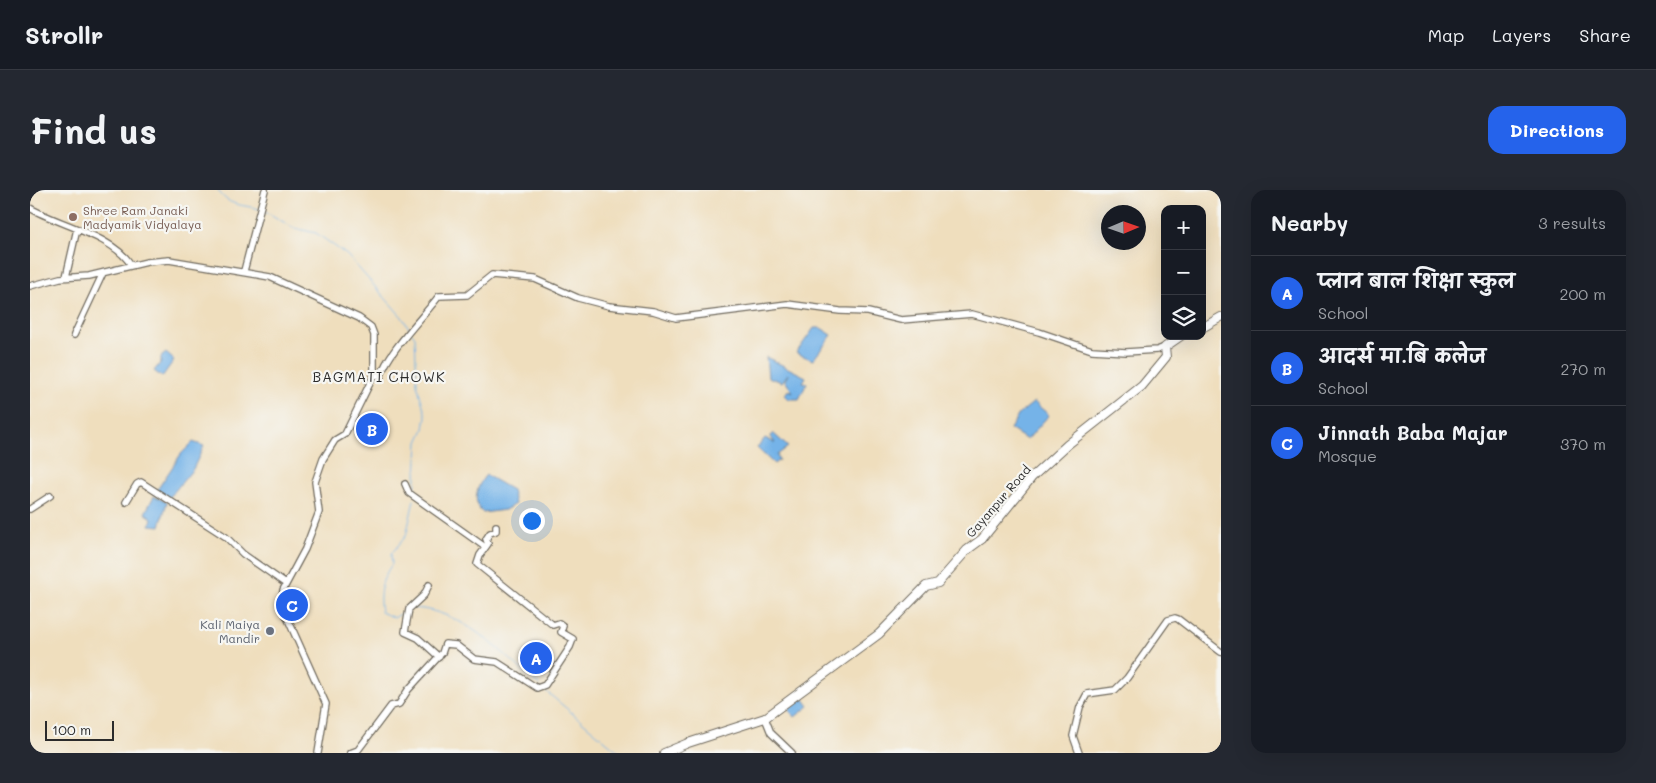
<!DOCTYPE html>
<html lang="en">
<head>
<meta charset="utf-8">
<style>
	:root { --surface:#171b24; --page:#242831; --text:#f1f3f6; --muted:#9ea1a6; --line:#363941; --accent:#2563eb }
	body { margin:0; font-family:Mali,"Playpen Sans Deva",sans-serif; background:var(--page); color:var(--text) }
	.controls { position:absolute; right:15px; top:15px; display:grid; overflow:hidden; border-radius:10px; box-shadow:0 5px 20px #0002 }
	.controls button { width:45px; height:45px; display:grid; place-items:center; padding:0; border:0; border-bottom:1px solid var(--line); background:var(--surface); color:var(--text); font:25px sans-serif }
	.compass { position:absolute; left:1071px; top:15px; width:45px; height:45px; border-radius:50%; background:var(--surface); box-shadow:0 5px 20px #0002; rotate:88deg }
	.scale { position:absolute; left:15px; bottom:12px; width:69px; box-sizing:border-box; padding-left:5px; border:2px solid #2b2b2b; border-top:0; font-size:14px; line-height:18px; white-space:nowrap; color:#2b2b2b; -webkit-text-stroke:4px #f6f6f2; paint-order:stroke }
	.you { position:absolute; left:501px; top:330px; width:18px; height:18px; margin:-12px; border:4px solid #fff; border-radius:50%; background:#1a73e8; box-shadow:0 0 0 8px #1a73e833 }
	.badge { display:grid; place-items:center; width:32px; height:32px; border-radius:50%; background:var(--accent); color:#fff; font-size:16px; font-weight:700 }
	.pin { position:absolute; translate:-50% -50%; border:2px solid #fff; box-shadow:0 1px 5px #0006 }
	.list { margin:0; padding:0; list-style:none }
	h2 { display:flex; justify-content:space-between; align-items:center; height:65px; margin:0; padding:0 20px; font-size:21px }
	h2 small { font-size:16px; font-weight:400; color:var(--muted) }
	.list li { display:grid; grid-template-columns:32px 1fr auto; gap:15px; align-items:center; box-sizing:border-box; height:75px; padding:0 20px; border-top:1px solid var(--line) }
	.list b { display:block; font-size:19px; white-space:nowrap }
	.list p { margin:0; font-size:16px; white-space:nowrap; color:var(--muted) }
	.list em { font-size:16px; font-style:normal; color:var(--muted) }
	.icon { flex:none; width:28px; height:28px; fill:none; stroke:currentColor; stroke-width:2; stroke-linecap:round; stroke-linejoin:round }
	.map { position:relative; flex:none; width:1191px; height:563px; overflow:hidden; border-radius:15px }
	header { display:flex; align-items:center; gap:30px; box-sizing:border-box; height:70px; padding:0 25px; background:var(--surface); border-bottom:1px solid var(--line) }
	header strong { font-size:24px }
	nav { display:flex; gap:28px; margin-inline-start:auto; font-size:18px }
	.intro { display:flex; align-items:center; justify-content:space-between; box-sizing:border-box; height:120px; padding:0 30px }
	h1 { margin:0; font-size:35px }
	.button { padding:12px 22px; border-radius:15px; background:var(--accent); color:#fff; font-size:18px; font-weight:700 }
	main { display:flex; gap:30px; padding:0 30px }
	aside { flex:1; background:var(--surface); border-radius:15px; box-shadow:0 5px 20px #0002 }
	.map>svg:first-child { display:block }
	.water { fill:#75b3e8; stroke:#506f8a }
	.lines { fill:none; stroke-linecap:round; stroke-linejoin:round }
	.stream { stroke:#75b3e8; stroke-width:1 }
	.street-casing { stroke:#706a5e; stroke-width:8 }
	.secondary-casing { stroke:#706a5e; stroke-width:10 }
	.street { stroke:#fff; stroke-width:5.5 }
	.secondary { stroke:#fff; stroke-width:8 }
	.education-dot { fill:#8d6e63; stroke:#f6f6f2; stroke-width:2 }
	.worship-dot { fill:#6b7280; stroke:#f6f6f2; stroke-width:2 }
	.labels { text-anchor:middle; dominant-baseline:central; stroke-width:4.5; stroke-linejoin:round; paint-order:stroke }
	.education-label { font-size:12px; fill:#785e54; stroke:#f6f6f2; text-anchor:start }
	.street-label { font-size:12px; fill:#2b2b2b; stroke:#f6f6f2 }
	.worship-label { font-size:12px; fill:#5b616d; stroke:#f6f6f2; text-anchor:end }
	.neighbourhood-label { font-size:14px; letter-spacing:1px; fill:#2b2b2b; stroke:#f6f6f2 }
</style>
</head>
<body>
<header>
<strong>Strollr</strong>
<nav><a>Map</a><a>Layers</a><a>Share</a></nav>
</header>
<div class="intro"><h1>Find us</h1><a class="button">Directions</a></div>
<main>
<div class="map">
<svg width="1191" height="563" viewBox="0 0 1191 563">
	<rect width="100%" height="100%" fill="#f6f6f2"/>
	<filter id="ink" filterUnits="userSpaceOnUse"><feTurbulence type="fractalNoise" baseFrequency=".02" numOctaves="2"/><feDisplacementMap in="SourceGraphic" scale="10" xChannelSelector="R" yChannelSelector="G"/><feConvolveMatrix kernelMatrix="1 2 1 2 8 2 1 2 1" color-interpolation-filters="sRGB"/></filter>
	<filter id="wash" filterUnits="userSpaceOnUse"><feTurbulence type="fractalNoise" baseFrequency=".0096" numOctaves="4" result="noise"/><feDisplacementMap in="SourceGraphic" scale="20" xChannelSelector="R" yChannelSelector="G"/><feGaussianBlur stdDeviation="1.12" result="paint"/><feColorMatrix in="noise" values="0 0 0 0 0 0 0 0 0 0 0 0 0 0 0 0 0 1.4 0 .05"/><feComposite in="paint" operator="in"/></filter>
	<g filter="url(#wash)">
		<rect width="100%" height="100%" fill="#efdebd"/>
		<path class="water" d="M784 138H791L802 145 783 170 766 163Z
			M136 163 144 170 132 187 124 181 131 172V167Z
			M736 167 776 187 773 192 777 193 769 209H759L755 205 758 200 763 202 755 191 758 184 752 192 738 187Z
			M1004 212 1019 225 997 250 980 239 989 224Z
			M743 243 758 257 747 265 749 270 744 274 727 258 735 248 745 253 740 246Z
			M163 252 174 256 163 279 139 308 127 300 151 264Z
			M456 285 482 300 485 314 475 320 453 323C441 313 447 295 456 285Z
			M124 306 137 312 130 336 120 335 122 328 115 323Z
			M773 508 779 516 765 527 758 519Z"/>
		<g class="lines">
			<path class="stream" d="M188 0C198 17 212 14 229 19
				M233 20 264 38 286 43 317 65 372 127 379 138
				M381 142 385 147 387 194 396 226 394 239 388 252 385 304
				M383 418C434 420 473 464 509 495
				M377 420 364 428 351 422C348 403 351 390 362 374L361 364 376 346 384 310
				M512 498 590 563"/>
		</g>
	</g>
	<g filter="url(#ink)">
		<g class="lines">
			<defs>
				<path id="street" d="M0 18C29 35 84 46 101 75
					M214 81 235 0
					M36 87 47 39
					M0 96 30 88 59 86 117 72 139 70 240 87 329 128 341 137 344 145V185L315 244 305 250 293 269 285 292 289 322 275 359 253 400 252 416 296 514 288 563
					M44 145 73 83
					M344 185 351 186C356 164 394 126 409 106L437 105 462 85 505 89 548 108 579 116 623 121 646 128 757 114 810 121 838 122 871 130 942 124 1009 142 1062 160 1096 162 1127 160 1135 157
					M375 294 379 303 455 357
					M96 312 107 294 111 292 196 347 213 364 256 394
					M0 319 20 306
					M399 395 394 405 379 419 375 442 388 448 409 467
					M735 528 741 543 762 563
					M320 563 328 560 361 516 369 514 378 500 412 463 415 454 426 455 444 469 467 472 507 498 515 495 540 457 543 449 531 442 533 436 529 433 523 435 447 374 450 365 458 354 456 349 460 343 466 341V336
					M1049 563 1043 546 1050 517 1057 504 1085 500 1097 488 1138 430 1145 428 1148 429 1191 462"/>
				<path id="secondary" d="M1172 138 1191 127
					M634 563 658 553 735 528 849 444 896 396 908 393 937 360 952 349 1002 287 1037 255 1112 196 1136 167 1135 157 1151 146"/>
			</defs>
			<use href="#street" class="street-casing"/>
			<use href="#secondary" class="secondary-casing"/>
			<use href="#street" class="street"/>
			<use href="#secondary" class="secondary"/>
		</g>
	</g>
	<circle class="education-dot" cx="43" cy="27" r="5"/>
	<circle class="worship-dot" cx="240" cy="441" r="5"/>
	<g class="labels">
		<g class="education-label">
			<text x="53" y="20">Shree Ram Janaki<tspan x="53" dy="14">Madyamik Vidyalaya</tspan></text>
		</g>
		<g class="street-label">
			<text transform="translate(968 311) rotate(-49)">Gayanpur Road</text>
		</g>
		<g class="worship-label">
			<text x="230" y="434">Kali Maiya<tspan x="230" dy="14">Mandir</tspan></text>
		</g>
		<g class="neighbourhood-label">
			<text x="349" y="186">BAGMATI CHOWK</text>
		</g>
	</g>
</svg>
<div class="controls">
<button>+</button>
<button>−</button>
<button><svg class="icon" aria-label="layers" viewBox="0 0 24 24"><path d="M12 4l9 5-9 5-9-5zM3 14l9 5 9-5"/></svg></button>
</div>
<svg class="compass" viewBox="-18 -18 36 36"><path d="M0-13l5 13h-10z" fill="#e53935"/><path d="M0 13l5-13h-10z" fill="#9ea1a6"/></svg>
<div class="scale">100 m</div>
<div class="you"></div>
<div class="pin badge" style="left:506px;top:468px">A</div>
<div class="pin badge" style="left:342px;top:239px">B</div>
<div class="pin badge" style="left:262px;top:415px">C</div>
</div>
<aside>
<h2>Nearby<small>3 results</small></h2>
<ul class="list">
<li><span class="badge">A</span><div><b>प्लान बाल शिक्षा स्कुल</b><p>School</p></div><em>200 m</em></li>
<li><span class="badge">B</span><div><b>आदर्स मा.बि कलेज</b><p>School</p></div><em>270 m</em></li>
<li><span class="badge">C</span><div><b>Jinnath Baba Majar</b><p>Mosque</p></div><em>370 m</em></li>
</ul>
</aside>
</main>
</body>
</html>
